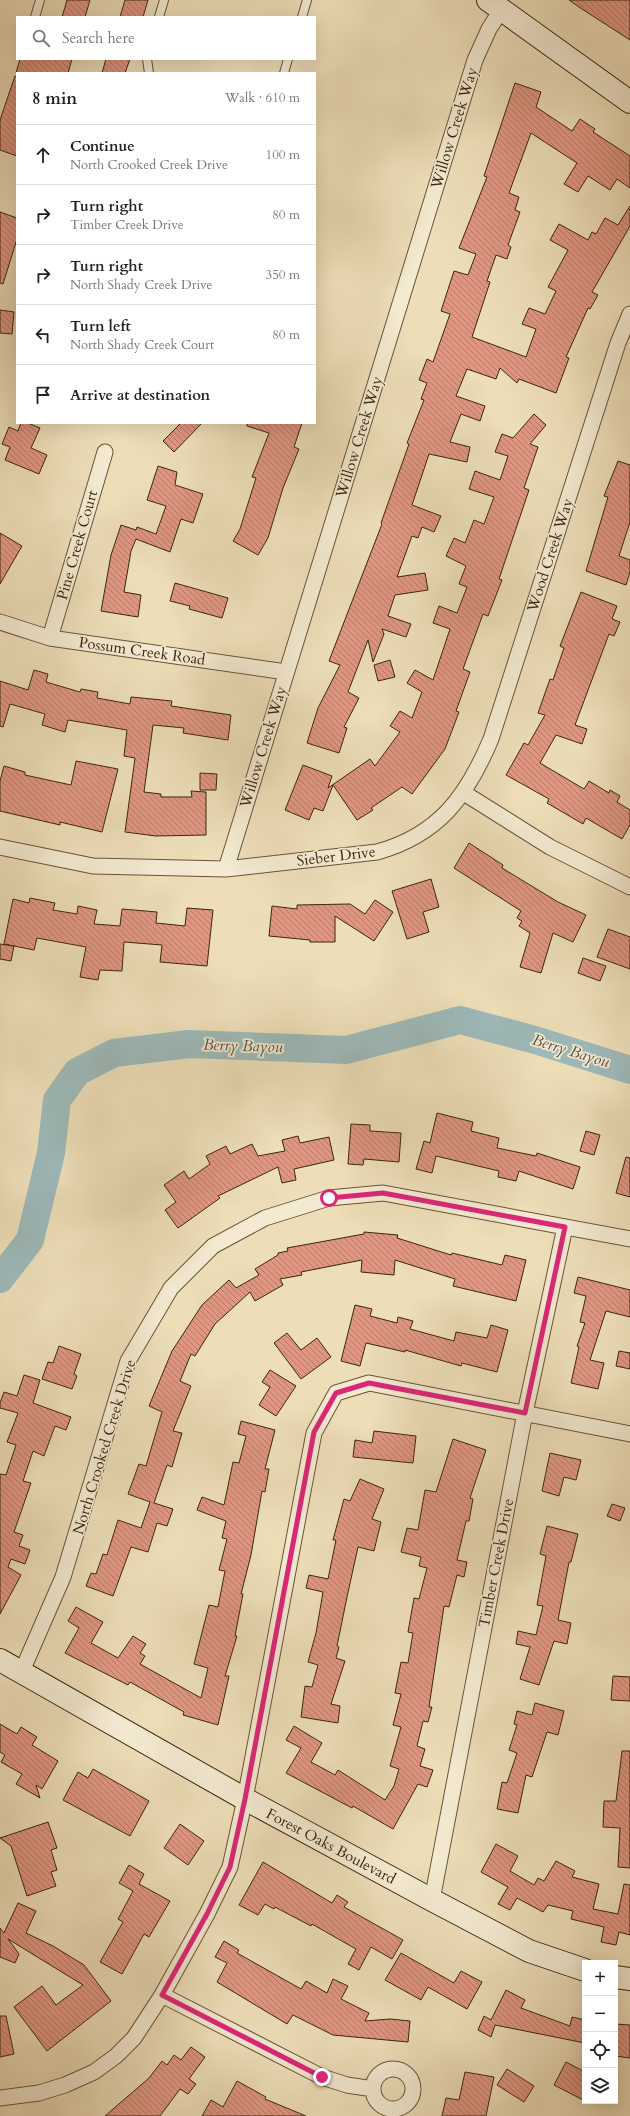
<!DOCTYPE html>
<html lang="en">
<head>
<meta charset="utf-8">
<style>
	:root { --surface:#fff; --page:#f2f2f2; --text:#222; --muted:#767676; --line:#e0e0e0 }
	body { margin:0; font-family:Cardo,serif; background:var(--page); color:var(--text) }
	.controls { position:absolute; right:12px; bottom:12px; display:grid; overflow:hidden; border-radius:0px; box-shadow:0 4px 16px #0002 }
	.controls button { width:36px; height:36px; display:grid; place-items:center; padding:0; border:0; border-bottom:1px solid var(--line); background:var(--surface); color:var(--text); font:20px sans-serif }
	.stop { position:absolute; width:12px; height:12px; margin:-9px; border:3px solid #db2777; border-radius:50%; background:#fff }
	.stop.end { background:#db2777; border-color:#fff; box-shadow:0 1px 4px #0008 }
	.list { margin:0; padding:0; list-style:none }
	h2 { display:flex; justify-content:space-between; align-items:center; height:52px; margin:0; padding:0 16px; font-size:17px }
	h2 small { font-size:13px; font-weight:400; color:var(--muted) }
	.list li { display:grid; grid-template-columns:26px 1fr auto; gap:12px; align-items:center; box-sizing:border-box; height:60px; padding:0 16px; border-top:1px solid var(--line) }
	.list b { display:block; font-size:15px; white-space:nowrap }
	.list p { margin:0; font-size:13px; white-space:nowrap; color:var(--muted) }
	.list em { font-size:13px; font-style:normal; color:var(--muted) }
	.icon { flex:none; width:22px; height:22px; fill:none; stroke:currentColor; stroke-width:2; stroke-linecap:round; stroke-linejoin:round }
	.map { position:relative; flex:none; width:630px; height:2116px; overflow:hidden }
	.search { position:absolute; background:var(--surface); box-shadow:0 4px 16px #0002; left:16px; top:16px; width:300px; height:44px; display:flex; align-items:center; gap:10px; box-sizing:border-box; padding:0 14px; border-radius:0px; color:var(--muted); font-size:15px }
	.panel { position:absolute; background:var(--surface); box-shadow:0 4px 16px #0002; left:16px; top:72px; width:300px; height:352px; border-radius:0px }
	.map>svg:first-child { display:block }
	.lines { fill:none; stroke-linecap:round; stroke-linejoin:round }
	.river { stroke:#9db9b9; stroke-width:28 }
	.building { fill:url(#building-back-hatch); stroke:#3b2510 }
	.lane-casing { stroke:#68533a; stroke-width:10 }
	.street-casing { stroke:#68533a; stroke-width:17 }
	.secondary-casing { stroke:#3b2510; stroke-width:24 }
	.lane { stroke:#f3ead1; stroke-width:8 }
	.street { stroke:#f3ead1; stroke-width:15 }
	.secondary { stroke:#f3ead1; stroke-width:22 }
	.route { stroke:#db2777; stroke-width:5 }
	.labels { text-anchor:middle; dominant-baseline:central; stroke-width:3.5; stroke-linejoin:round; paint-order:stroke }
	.street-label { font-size:15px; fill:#3b2510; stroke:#f3ead1 }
	.water-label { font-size:16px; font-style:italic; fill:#585143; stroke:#f3ead1 }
</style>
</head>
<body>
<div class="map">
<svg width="630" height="2116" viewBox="0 0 630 2116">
	<defs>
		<pattern id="building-back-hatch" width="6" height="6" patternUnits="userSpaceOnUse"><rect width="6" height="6" fill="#e29680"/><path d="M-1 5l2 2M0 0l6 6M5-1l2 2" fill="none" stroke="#b87a67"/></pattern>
	</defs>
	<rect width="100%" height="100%" fill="#eddeb8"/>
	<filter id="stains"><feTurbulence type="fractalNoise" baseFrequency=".005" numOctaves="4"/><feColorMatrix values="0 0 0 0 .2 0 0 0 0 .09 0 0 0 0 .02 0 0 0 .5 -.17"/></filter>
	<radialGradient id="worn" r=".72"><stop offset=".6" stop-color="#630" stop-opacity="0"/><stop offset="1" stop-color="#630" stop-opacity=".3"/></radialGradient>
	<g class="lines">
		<path class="river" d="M0 1279 30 1240 51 1153 57 1100 77 1072 114 1053 189 1044 346 1050 460 1020 535 1040 630 1070"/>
	</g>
	<path class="building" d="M67 0H90L85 17H62Z
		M125 0H148L143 17H120Z
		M569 0H630V40L582 9Z
		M20 59H72L68 73H16Z
		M106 59H130L125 73H102Z
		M15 76 17 77V156L0 150V120Z
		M515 83 541 92 536 107 572 131 580 119 595 129 593 132 630 156V188L617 179 610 190 588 176 578 192 564 184 577 163 531 133 509 193 519 197 515 210 520 212 508 245 511 247 507 259 496 255 487 281 490 282 472 337 526 357 536 329 522 324 529 308 545 314 556 291 548 287 568 250 550 240 559 224 588 240 592 232 596 234 605 218 618 225 630 206V226L592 292 598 295 590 309 588 308 566 357 569 358 556 393 519 379 517 383 500 368 496 379 467 369 456 396 485 406 480 421 461 414 450 442 470 447 467 462 429 454 412 505 441 516 434 532 422 527 418 538 412 536 397 577 425 573 428 590 395 595 388 616 411 624 406 637 382 629 384 634 373 662 368 640 348 692 359 698 344 727 347 728 339 753 307 743 318 708 340 665 329 661 382 524 381 523 409 444 407 443 424 400 421 399 427 383 419 380 427 359 433 362 450 314 441 311 454 271 468 275 476 254 459 248 487 177 484 176Z
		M0 212 17 218V239L3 284 0 283Z
		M0 310 14 312 12 334 0 333Z
		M534 414 546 425 530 444 538 447 524 488 529 490 499 579 502 580 488 616 483 614 463 669 470 672 456 711 459 712 445 749 412 794 402 787 371 808 373 810 357 820 333 785 323 811 314 808 309 820 285 810 303 765 332 776 328 788 370 759 375 766 400 732 390 726 400 711 412 718 422 692 407 683 415 670 433 680 450 629 433 623 439 606 457 613 467 587 459 584 466 566 446 556 454 538 465 543 474 520 484 524 494 497 469 489 475 471 500 480 508 456 495 452 502 434 513 438Z
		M21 423H28L40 428 31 448 47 455 39 474 5 460 10 447 2 444 9 427 18 431Z
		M181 423H202L174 452 163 441Z
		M247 423H302L294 447 299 449 283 488 268 538 258 555 233 541 240 529 256 478 252 477 269 433 247 426Z
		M618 461 630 465V522L619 556 630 560V572L626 585 586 571 608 497 604 496Z
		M158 466 177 472 175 485 203 494 193 523 181 519 170 552 136 539 131 551 124 592 141 595 138 617 101 611 111 555 121 525 136 530 137 527 156 534 166 506 147 500Z
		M0 533 22 546 0 584Z
		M175 583 228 598 222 618 189 609 190 606 170 601Z
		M581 592 617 606 612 619 620 622 614 636 609 634 575 725 587 729 582 744 556 735 540 763 584 789 589 781 609 793 610 790 620 796 617 802 630 810V825L622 839 586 818 583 824 547 803 549 799 506 775 524 743 528 745 545 715 538 713 550 679 553 680 564 648 560 646Z
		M390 660 395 677 378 681 374 665Z
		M34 670 48 674 46 682 80 692 81 689 98 692 97 698 130 704 131 697 172 701 171 706 231 715 228 740 183 733 184 728 153 725 144 792 161 794V797H192L191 791 206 792V835L156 836 125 832 135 758 124 756 127 730 68 720 65 732 42 725 45 714 10 704 3 727 0 726V681L28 690Z
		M76 761 118 769 102 832 60 822V825L0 811V781L4 766 25 772V775L71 785Z
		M200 773 217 774 216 790H200Z
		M469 843 503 865 502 868 558 902 586 915 573 942 553 933 541 973 520 967 530 933 519 926 522 921 517 918 521 911 454 868Z
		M431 879 439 907 423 912 429 932 407 939 392 891Z
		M30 898 55 903 53 910 77 914 78 906 97 910 94 924 120 926 122 909 157 912 156 923 185 926 187 908 213 910 207 966 160 962 162 945 124 942 122 971 100 970 98 980 80 977 86 947 37 938 34 950 4 944 13 899 29 903Z
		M375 900 393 912 374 941 335 916V942H310V940L269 936 272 906 297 909V905L350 904 365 914Z
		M608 929 630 937V969L597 957Z
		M0 944 14 946 11 961 0 959Z
		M583 958 606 966 600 981 578 973Z
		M437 1113 473 1122 471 1131 499 1138 497 1148 536 1156 537 1153 580 1167 573 1189 519 1171 516 1181 498 1177 499 1171 436 1156 432 1173 416 1169 424 1141 430 1143Z
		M351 1124 370 1125V1131L401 1133 399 1162 364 1159 363 1165 348 1164Z
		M586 1131 600 1135 594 1155 580 1151Z
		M298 1136 300 1143 329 1137 334 1160 294 1169 296 1180 282 1183 278 1167 218 1196 220 1198 178 1228 165 1210 176 1202 164 1185 184 1171 189 1179 210 1164 206 1156 226 1146 230 1154 252 1144 258 1156 285 1151 282 1140Z
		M626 1157 630 1158V1197L616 1193Z
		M364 1232 398 1235 397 1238 451 1255 452 1253 502 1265 505 1255 526 1260 516 1301 453 1286 455 1279 395 1260 394 1275 361 1272 362 1260 301 1272 302 1275 280 1279 283 1285 255 1301 250 1292 215 1324 195 1356 191 1354 180 1381 191 1386 173 1431 182 1433 172 1467 167 1465 154 1503 173 1509 167 1526 157 1523 148 1552 131 1547 113 1596 86 1586 91 1573 96 1574 103 1554 107 1555 118 1520 141 1528 150 1502 128 1494 139 1464 146 1466 162 1412 149 1406 172 1351 202 1305 229 1280 236 1288 259 1275 255 1269 278 1255V1253L288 1251 287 1248 364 1234Z
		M578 1277 630 1290V1317L606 1311 590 1360 604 1363 598 1389 571 1383 579 1347 577 1346 585 1323 580 1322 586 1296 574 1293Z
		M355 1305 372 1309 370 1316 397 1323 398 1317 413 1321 410 1329 454 1341 456 1332 487 1338 491 1325 508 1330 497 1372 462 1363 461 1366 405 1350V1352L366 1343 360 1366 341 1361Z
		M287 1333 301 1350 317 1338 331 1357 301 1379 274 1343Z
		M59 1346 81 1354 74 1374 77 1376 72 1389 42 1379 48 1362 53 1363Z
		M619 1351 630 1353V1369L616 1366Z
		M270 1370 296 1386 276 1416 259 1405 270 1387 262 1382Z
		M24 1375 40 1380 33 1403 71 1417 66 1430 55 1426 44 1456 33 1451 23 1481 31 1483 14 1532 23 1535 19 1546 30 1550 25 1564 11 1559 8 1567 21 1575 0 1614V1474L6 1475 16 1445 7 1442 18 1413 0 1408V1403L4 1392 17 1396Z
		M241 1421 275 1430 265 1469H269L265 1492 262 1491 251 1555 241 1594H243L235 1636H237L225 1676H229L218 1725 183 1715 184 1712 130 1682 128 1685 65 1653 79 1628 68 1621 76 1607 103 1622 91 1643 118 1658 133 1636 146 1644 140 1653 145 1656 140 1664 201 1698 208 1668 194 1664 209 1605 218 1607 225 1571 219 1570 227 1539 222 1538 226 1521 197 1510 202 1497 224 1505 233 1462 239 1463 246 1436 238 1434Z
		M374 1431 416 1436 413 1463 353 1457 355 1440 372 1443Z
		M453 1439 486 1450 470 1498 473 1499 469 1521H466L457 1560 467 1562 464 1577 457 1575 449 1607 444 1606 429 1707H432L428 1722 423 1721 417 1746 425 1749 420 1766 433 1770 427 1787 418 1784 393 1829 353 1806 352 1808 286 1773 301 1748 286 1740 294 1726 322 1743 311 1762 335 1775 338 1770 385 1800 394 1786 399 1769 390 1766 401 1727 393 1725 401 1694 395 1693 401 1662 408 1663 413 1633 408 1632 414 1598 419 1599 427 1568 419 1566 421 1557 401 1552 407 1528 418 1530 425 1490 436 1492Z
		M550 1453 581 1460 576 1480 564 1477 559 1496 542 1491Z
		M360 1479 384 1489 372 1519 381 1522 374 1551 358 1547 347 1597 337 1646 339 1647 336 1658 345 1661 331 1704 340 1706 338 1723 301 1717 305 1686 312 1687 318 1665 308 1662 316 1633 323 1592 306 1588 309 1575 328 1579 336 1540H333L344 1499 350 1501Z
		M612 1504 625 1508 620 1521 607 1516Z
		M547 1526 578 1534 571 1562H569L558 1620 571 1623 567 1644 554 1641 539 1685 520 1679 530 1647 516 1644 518 1631 536 1635 543 1606 537 1605 546 1556 540 1554Z
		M613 1676 630 1677V1701L611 1700Z
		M535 1703 564 1711 558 1735 547 1732 532 1777 526 1775 518 1813 497 1809 502 1782 507 1783 517 1753 509 1750 517 1725 514 1724 517 1711 532 1715Z
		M0 1724 17 1734 21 1727 37 1737 32 1745 58 1761 42 1789 36 1785 40 1798 16 1784 22 1774 1 1762 5 1755 0 1752Z
		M622 1751H630V1868L618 1867 620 1828 603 1827 604 1801H616Z
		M93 1769 149 1801 130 1836 63 1800 78 1772 88 1778Z
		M48 1822 57 1848 51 1850 57 1870 51 1872 56 1886 27 1896 11 1846 0 1838Z
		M180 1824 204 1841 188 1865 164 1848Z
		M496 1844 518 1856 510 1871 534 1885 538 1878 544 1881 556 1861 575 1871 572 1877 599 1884 593 1909 618 1914 624 1884 630 1885V1935L619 1932 616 1945 601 1942 604 1927 571 1919 573 1911 548 1905 543 1912 517 1898 510 1910 498 1904 508 1887 481 1872Z
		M263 1862 332 1903 337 1895 348 1902 344 1907 403 1940 392 1959 371 1947 359 1970 348 1964 356 1949 312 1924 311 1926 275 1907 274 1909 265 1904 258 1915 239 1905Z
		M129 1865 144 1874 139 1884 170 1901 149 1937 144 1934 122 1974 100 1962 123 1922 118 1919 133 1891 119 1883Z
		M18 1903 36 1911 26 1933 53 1946 84 1965 111 2001 47 2051 14 2007 42 1986 56 2005 83 1985 8 1939 19 1954 15 1963 0 1957V1928L4 1933Z
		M224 1941 239 1950 237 1953 301 1989 306 1981 327 1993 333 1979 348 1986 341 1999 369 2013 365 2021 390 2019 410 2021 408 2042 333 2035 293 2015 287 2024 217 1982 227 1963 215 1957Z
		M401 1953 454 1983 461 1971 482 1982 467 2009 428 1987 421 2000 385 1980Z
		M506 1990 525 2000 521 2008 570 2026 572 2017 585 2020V2043L495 2025 491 2037 478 2030 484 2016 491 2020Z
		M0 2016H6L14 2054 0 2057Z
		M615 2024 630 2025V2058L615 2056Z
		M191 2047 205 2057 189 2079 196 2084 188 2094 180 2089 160 2116H105L149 2078 162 2061 167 2065 174 2055 181 2060Z
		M566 2062 585 2072V2101L554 2085Z
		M507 2069 534 2086 524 2102 497 2085Z
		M465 2072 494 2077 486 2116H442L446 2098 459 2100Z
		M237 2081 266 2097 265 2099 306 2116H202L211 2100 223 2107Z"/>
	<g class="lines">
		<defs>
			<path id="lane" d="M35 17 40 0
				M159 17 164 0
				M302 17 307 0
				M147 59 149 73
				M284 73 288 59"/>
			<path id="street" d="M0 622 50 638 286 672
				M50 638 105 452
				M464 793 550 847 630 887
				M0 847 93 866 226 869 377 852C439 835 467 796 491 739L618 343 630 314
				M226 869 475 60 489 29 501 10
				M22 1671 63 1577 128 1361 171 1288 213 1246 265 1218 329 1198 383 1193 630 1239
				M432 1900 525 1413 565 1227
				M162 1995 322 2077 347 2085 373 2089
				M373 2089a20 20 0 1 1 40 0a20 20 0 1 1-40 0Z
				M0 2098 39 2093 65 2085 94 2072 116 2056 134 2038 162 1995 207 1914 230 1867 245 1799 314 1433 336 1393 369 1383 630 1434"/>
			<path id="secondary" d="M488 0 630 102
				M0 1660 245 1799 432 1900 529 1951 585 1970
				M615 1977 630 1979"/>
		</defs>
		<use href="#lane" class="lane-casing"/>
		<use href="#street" class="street-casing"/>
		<use href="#secondary" class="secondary-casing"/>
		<use href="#lane" class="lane"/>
		<use href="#street" class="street"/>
		<use href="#secondary" class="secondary"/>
	</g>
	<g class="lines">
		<path class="route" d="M322 2077 162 1995 207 1914 230 1867 245 1799 314 1432 336 1393 369 1383 525 1413 565 1227 383 1193 329 1198"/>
	</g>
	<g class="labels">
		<g class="street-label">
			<text transform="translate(454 128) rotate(-73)">Willow Creek Way</text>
			<text transform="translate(359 437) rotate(-73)">Willow Creek Way</text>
			<text transform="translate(77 545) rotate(-74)">Pine Creek Court</text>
			<text transform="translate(550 555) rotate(-72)">Wood Creek Way</text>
			<text transform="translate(142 651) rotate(8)">Possum Creek Road</text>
			<text transform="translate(263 747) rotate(-73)">Willow Creek Way</text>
			<text transform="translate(336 856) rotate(-7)">Sieber Drive</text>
			<text transform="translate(104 1447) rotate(-73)">North Crooked Creek Drive</text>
			<text transform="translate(496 1563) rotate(-79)">Timber Creek Drive</text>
			<text transform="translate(331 1846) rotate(28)">Forest Oaks Boulevard</text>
		</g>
		<g class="water-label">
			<text transform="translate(243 1046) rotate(2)">Berry Bayou</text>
			<text transform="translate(571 1051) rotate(17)">Berry Bayou</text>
		</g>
	</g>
	<rect width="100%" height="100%" filter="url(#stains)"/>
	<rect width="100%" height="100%" fill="url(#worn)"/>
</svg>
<div class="controls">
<button>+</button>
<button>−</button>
<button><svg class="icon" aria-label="locate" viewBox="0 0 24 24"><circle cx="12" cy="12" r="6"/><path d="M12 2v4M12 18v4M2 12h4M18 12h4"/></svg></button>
<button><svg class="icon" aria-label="layers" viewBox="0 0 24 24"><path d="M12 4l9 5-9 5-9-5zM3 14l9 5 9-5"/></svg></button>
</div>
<div class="stop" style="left:329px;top:1198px"></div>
<div class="stop end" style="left:322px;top:2077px"></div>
<div class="search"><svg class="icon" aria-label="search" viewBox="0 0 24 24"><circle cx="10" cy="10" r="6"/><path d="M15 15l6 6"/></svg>Search here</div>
<section class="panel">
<h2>8 min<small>Walk · 610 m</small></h2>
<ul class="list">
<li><svg class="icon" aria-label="ahead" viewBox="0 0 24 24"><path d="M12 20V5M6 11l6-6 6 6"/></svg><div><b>Continue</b><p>North Crooked Creek Drive</p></div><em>100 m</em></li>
<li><svg class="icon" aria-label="right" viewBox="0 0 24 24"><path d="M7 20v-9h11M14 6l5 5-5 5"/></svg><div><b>Turn right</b><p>Timber Creek Drive</p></div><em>80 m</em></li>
<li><svg class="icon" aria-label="right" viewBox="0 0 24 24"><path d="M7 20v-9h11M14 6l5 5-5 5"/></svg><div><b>Turn right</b><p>North Shady Creek Drive</p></div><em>350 m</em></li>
<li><svg class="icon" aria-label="left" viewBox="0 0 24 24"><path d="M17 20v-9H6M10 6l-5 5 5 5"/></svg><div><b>Turn left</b><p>North Shady Creek Court</p></div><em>80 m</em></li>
<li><svg class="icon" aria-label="arrive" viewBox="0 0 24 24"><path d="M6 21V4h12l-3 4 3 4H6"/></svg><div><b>Arrive at destination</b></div></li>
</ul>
</section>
</div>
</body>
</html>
